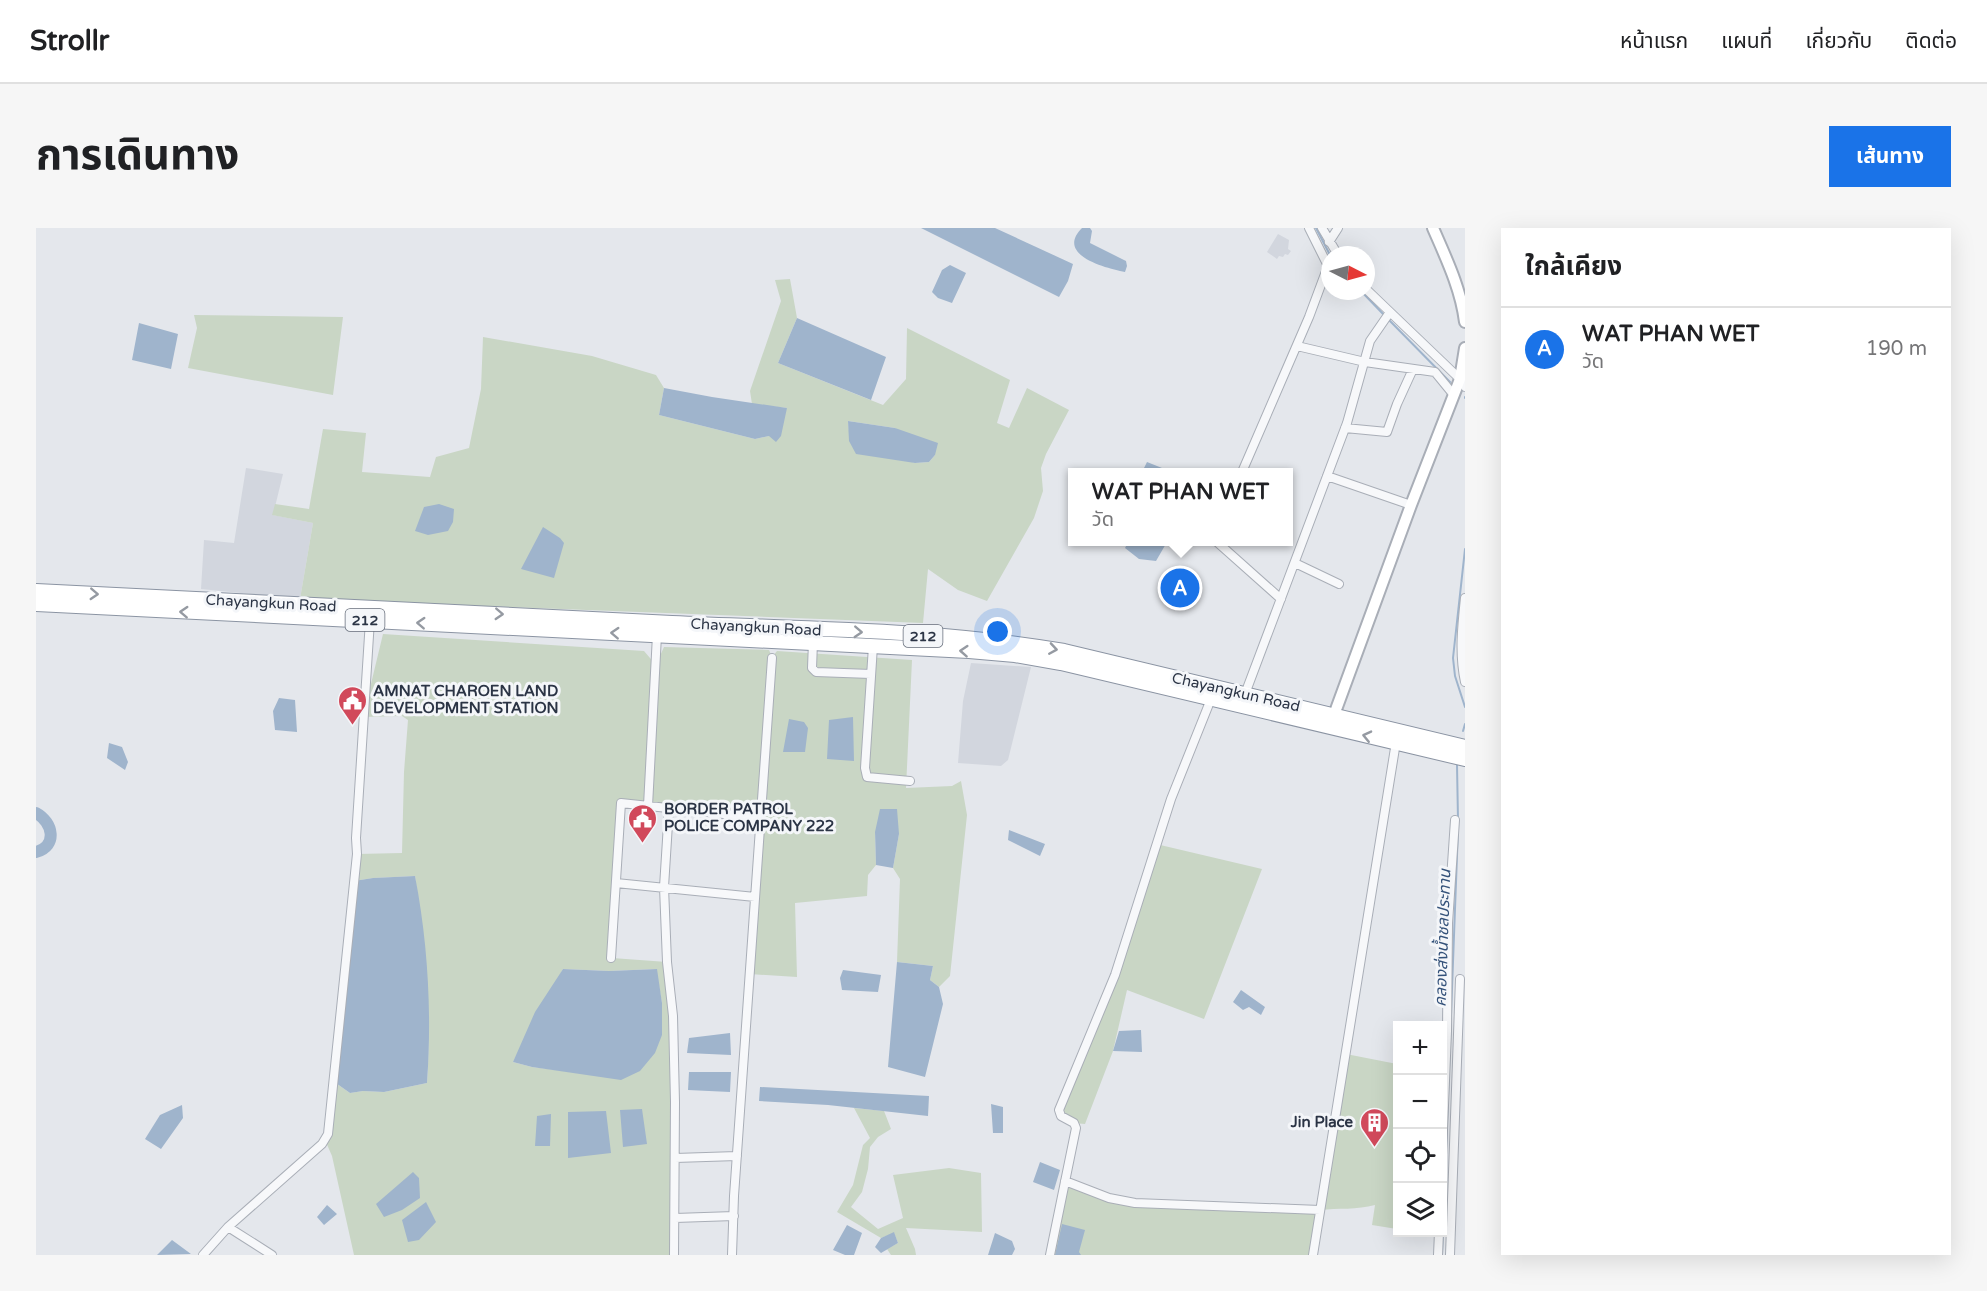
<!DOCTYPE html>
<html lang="th">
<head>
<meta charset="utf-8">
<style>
	:root { --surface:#fff; --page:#f6f6f6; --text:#202124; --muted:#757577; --line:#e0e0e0; --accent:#1a73e8 }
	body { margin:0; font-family:"Varela Round","Noto Sans Thai",sans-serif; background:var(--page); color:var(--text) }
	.controls { position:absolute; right:18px; bottom:18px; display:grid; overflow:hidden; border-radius:0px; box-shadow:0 6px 24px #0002 }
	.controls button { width:54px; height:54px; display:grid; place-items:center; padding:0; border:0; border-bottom:2px solid var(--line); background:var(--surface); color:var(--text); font:30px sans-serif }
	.compass { position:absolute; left:1285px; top:18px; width:54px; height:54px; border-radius:50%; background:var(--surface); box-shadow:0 6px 24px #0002; rotate:96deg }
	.you { position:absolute; left:962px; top:404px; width:21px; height:21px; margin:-15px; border:4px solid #fff; border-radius:50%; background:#1a73e8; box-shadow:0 0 0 9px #1a73e833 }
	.badge { display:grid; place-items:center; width:39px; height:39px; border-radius:50%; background:var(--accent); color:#fff; font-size:20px; font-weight:700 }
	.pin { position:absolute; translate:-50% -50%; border:3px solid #fff; box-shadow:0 2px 6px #0006 }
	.popup { position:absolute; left:1032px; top:240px; width:225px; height:78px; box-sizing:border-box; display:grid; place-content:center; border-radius:0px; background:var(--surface); filter:drop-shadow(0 2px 4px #0005); font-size:20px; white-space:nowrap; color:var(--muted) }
	.popup b { font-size:22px; color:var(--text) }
	.popup::after { content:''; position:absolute; left:50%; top:100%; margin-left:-12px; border:12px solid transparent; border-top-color:var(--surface) }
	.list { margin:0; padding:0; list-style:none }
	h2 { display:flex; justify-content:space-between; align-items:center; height:78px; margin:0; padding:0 24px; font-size:26px }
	h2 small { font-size:20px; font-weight:400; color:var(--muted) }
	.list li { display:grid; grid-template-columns:39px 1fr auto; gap:18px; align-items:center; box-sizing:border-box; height:84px; padding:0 24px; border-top:2px solid var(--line) }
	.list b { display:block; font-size:22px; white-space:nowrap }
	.list p { margin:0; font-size:20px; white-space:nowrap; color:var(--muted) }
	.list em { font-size:20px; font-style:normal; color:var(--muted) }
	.icon { flex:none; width:33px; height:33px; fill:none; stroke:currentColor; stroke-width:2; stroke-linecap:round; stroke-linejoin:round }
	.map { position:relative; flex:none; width:1429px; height:1027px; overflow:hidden; border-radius:0px }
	header { display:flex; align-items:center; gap:36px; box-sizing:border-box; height:84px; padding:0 30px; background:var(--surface); border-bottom:2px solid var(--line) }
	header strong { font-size:28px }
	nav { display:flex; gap:33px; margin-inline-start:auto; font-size:21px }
	.intro { display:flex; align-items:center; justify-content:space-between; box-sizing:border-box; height:144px; padding:0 36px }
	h1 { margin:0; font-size:42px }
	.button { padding:15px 27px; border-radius:0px; background:var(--accent); color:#fff; font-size:21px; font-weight:700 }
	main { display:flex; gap:36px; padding:0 36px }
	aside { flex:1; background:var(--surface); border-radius:0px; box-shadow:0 6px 24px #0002 }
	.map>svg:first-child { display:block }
	.built { fill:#d2d6de }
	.green { fill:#c9d6c5; fill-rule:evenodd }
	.water { fill:#9fb4cc }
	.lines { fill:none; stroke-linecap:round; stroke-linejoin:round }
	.stream { stroke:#9fb4cc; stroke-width:2 }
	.river { stroke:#9fb4cc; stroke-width:12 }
	.street-casing { stroke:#a9aeb7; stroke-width:10 }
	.secondary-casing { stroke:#a9aeb7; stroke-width:14 }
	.highway-casing { stroke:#8b94a3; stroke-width:16 }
	.street { stroke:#f7f8fa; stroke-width:8 }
	.secondary { stroke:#fff; stroke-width:10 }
	.highway { stroke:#fff; stroke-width:14 }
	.oneway { stroke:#959aa2 }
	.labels { text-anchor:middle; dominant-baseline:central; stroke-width:6; stroke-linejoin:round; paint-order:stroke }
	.shield { fill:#f4f6f9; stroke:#676e7b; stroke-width:1.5 }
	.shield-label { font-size:14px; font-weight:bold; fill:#2b3445 }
	.street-label { font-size:15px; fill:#2b3445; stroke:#f4f6f9 }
	.poi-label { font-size:15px; font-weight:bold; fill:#2b3445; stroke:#f4f6f9; text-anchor:start }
	.water-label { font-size:16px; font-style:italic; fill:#34527a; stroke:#f4f6f9 }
</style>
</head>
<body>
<header>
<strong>Strollr</strong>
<nav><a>หน้าแรก</a><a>แผนที่</a><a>เกี่ยวกับ</a><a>ติดต่อ</a></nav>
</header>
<div class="intro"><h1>การเดินทาง</h1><a class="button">เส้นทาง</a></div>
<main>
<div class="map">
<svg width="1429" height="1027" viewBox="0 0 1429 1027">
	<rect width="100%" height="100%" fill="#e4e7ec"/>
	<path class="built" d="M1242 6 1253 12 1252 21 1255 23 1252 27 1249 26 1247 29 1243 28 1241 31 1231 24Z
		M210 240 247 246 237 287 277 295 264 371 165 361 168 312 198 315Z
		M935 435 995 439 972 532 965 538 922 535 927 473Z"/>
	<path class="green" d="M754 51 761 90 742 135 847 177 870 151 871 100 974 152 961 195 973 200 991 160 1033 182 1010 226 1005 240 1007 263 998 290 951 373 922 362 892 341 887 395 264 371 277 295 236 287 239 276 273 281 287 201 330 205 326 244 394 249 400 229 433 220 445 161 447 109 556 128 620 147 628 160 623 187 719 211 733 208 751 180 716 176 714 163 745 73 739 52ZM812 193 859 200 899 227 893 234 879 235 814 213Z
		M158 87 307 89 297 167 152 140 161 100Z
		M347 406 608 423 620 437 628 419 733 422 736 429 741 423 876 432 870 560 916 558 925 553 931 587 914 748 903 759 894 752 897 738 861 734 864 651 857 640 863 606 839 604 840 637 832 647 831 668 759 675 761 749 713 746 725 590 585 575 576 730 631 734 637 788 638 1027H318L296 928 289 912 297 853 314 865 327 863 348 864 391 855C396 785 387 717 379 648L337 650 318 653 321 626 366 625 368 544 372 492 366 488 327 489ZM527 741 573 743 620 741 626 775V807L537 844 496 839 477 834Z
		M1120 616 1226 641 1168 791 1091 762 1077 823 1049 896 1038 895 1023 882 1079 747Z
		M1310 826 1361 836V1001L1336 997 1339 977C1321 982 1302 980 1284 982L1277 1027H1014L1029 953 1086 973 1284 982Z
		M818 880 848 883 855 901 842 909 834 919 832 941 826 964 815 979 842 1001 867 990 857 947 913 940 945 945 946 1004 870 1000 879 1021 880 1027H855L851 1021 862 1015 858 1005 845 1010 801 984 817 957 827 917 834 910Z"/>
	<path class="water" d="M885 0H959L1037 36 1032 53 1023 69Z
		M1046 0H1054L1056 3 1054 15 1090 33 1091 38 1089 44C1069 40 1019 27 1046 0Z
		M914 37 930 45 916 75 902 70 896 64 906 42Z
		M761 90 850 129 835 172 742 135Z
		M103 95 142 106 135 141 96 132Z
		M628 160 676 169 751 180 745 208 740 214 733 208 719 211 623 187Z
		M812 193 859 200 902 215 899 227 893 234 879 235 820 226 813 213Z
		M1111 234 1136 244H1106Z
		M403 276 418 281 417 294 412 303 392 307 379 303 388 279Z
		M507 299 524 310 528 315 518 350 485 341Z
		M1092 314H1131L1120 333 1103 331 1089 320Z
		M243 470 259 472 261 504 239 502 237 483Z
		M817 489 818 533 791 531 793 492Z
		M753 491 768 494 772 500 769 524H747Z
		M73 515 86 519 92 534 89 542 71 530Z
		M844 581H861L863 606 857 640 840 637 839 604Z
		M973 602 1009 616 1004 628 972 612Z
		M379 648C392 715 396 786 391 855L348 864 327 863 314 865 297 853 318 653 337 650Z
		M861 734 897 738 894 752 903 759 907 776 889 849 852 839Z
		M527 741 573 743 621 741 626 775V807L619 825 604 843 585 852 496 839 477 834 499 784Z
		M807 742 845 747 842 764 806 762 804 750Z
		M1205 762 1229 779 1225 787 1213 779 1207 782 1197 774Z
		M1105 802 1106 824 1077 823 1083 803Z
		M694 805 695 827 651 825 653 810Z
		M653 844H695L694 864 652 862Z
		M724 859 893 868 892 888 792 877 723 873Z
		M955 876 967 879V905H957Z
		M146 877 147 890 125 921 109 911 124 887Z
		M606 881 611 916 587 919 584 882Z
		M570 883 575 925 532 930V884Z
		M515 886 514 918H499L501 888Z
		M1004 934 1024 942 1018 962 997 954Z
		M377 944 383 950 384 970 366 982 348 989 340 976Z
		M390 974 400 994 383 1012 372 1014 366 992Z
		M291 977 301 986 288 997 281 989Z
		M1026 996 1049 1002 1043 1024 1045 1027H1019Z
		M811 997 826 1005 818 1027H809L797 1022Z
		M858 1004 862 1015 845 1025 839 1019 845 1010Z
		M959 1005 976 1013 979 1021 976 1027H952Z
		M136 1012 155 1026 121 1027Z"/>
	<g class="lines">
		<path class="stream" d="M1280 0 1294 27
			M1325 63 1349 88
			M1353 92 1414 154
			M1429 169V170
			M1429 321 1417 430 1419 448 1429 479
			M1427 503 1429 496
			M1421 537 1422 592
			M1406 1027 1422 601"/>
		<path class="river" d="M0 585C17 594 22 618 0 624"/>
		<defs>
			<path id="street" d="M1286 0 1302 27
				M1293 14 1302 0
				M1330 61 1424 151 1429 159
				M1261 118 1329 134 1399 144 1417 166
				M1309 200 1351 204 1361 176 1377 141
				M1206 244 1273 89 1292 38 1273 0
				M1291 248 1375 277
				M1181 314 1245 371
				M1259 335 1303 356
				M1429 370C1426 398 1423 426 1429 454
				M777 414 776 440 780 444 835 446
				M837 418 829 540 831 549 874 553
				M1209 466 1311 195 1334 113 1354 84
				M612 578 621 407
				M633 580 628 659 631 734 637 788 639 874 638 1027
				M580 655 719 669
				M575 730 585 575 725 590
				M1406 927 1411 803 1412 695 1419 592
				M639 930 701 928
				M1029 953 1073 970 1099 975 1284 982
				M639 990 698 988
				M192 999 236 1027
				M167 1027 192 999 286 916 292 906 321 626 320 610 334 392
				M696 1027 698 968 736 430
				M1014 1027 1040 900 1038 895 1025 888 1023 882 1079 747 1135 571 1175 471
				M1277 1027 1360 514
				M1402 1027 1403 1004
				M1414 1027 1424 751"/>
			<path id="secondary" d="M1397 0C1410 30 1425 61 1429 94
				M1298 487 1375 277 1424 151 1429 120"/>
			<path id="highway" d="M0 363C212 374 424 384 636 395 766 401 899 401 1028 423L1429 519
				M0 376 933 423 979 427 1025 435 1429 531"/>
		</defs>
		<use href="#street" class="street-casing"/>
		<use href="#secondary" class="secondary-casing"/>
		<use href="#highway" class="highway-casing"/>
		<use href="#street" class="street"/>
		<use href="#secondary" class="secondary"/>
		<use href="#highway" class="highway"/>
	</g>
	<defs><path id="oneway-chevron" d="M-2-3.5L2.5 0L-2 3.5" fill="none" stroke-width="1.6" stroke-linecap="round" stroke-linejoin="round" transform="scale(1.5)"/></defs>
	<g class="oneway">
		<use href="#oneway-chevron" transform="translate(58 366) rotate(3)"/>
		<use href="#oneway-chevron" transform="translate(148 384) rotate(-177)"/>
		<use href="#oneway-chevron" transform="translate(463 386) rotate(3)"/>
		<use href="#oneway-chevron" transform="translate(385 395) rotate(-177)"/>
		<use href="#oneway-chevron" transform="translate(822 404) rotate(3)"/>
		<use href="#oneway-chevron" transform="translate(579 405) rotate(-177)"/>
		<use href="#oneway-chevron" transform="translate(1017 421) rotate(9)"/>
		<use href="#oneway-chevron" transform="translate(928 423) rotate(-176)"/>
		<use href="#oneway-chevron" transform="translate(1331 508) rotate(-167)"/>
	</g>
	<defs>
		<symbol id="civic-pin" viewBox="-11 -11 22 30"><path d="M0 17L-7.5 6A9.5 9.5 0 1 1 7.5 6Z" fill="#d1495b" stroke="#f4f6f9"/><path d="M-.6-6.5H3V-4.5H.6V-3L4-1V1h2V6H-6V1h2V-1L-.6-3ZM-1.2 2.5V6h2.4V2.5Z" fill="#fff"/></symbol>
		<symbol id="building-pin" viewBox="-11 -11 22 30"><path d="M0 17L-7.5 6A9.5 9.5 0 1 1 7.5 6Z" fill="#d1495b" stroke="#f4f6f9"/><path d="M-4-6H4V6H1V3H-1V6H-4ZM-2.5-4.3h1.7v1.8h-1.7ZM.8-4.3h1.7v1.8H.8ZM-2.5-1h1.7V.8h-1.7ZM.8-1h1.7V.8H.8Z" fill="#fff"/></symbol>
	</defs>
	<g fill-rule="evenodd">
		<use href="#civic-pin" x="300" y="456" width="33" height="45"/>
		<use href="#civic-pin" x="590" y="574" width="33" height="45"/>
		<use href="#building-pin" x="1322" y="878" width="33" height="45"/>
	</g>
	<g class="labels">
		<g class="shield">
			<rect x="309.5" y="381" width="39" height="22" rx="4.5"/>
			<rect x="867.5" y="397" width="39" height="22" rx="4.5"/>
		</g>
		<g class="shield-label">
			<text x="329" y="392">212</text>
			<text x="887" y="408">212</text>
		</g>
		<g class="street-label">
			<text transform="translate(235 375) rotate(3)">Chayangkun Road</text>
			<text transform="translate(720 399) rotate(3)">Chayangkun Road</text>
			<text transform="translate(1200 464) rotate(13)">Chayangkun Road</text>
		</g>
		<g class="poi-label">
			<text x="337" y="463">AMNAT CHAROEN LAND<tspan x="337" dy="17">DEVELOPMENT STATION</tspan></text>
			<text x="628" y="581">BORDER PATROL<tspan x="628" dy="17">POLICE COMPANY 222</tspan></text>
			<text x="1317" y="894" text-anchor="end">Jin Place</text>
		</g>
		<g class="water-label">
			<text transform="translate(1407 710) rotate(-88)">คลองส่งน้ำชลประทาน</text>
		</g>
	</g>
</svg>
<div class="controls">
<button>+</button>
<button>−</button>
<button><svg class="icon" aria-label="locate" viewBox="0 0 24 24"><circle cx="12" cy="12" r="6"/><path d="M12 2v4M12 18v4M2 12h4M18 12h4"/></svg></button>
<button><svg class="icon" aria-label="layers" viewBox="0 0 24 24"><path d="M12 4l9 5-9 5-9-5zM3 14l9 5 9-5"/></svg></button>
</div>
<svg class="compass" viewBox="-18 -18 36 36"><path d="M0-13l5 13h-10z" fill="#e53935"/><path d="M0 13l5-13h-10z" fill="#757577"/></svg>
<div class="you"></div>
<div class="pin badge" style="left:1144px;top:360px">A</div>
<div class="popup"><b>WAT PHAN WET</b>วัด</div>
</div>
<aside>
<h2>ใกล้เคียง<small></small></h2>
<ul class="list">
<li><span class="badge">A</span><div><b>WAT PHAN WET</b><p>วัด</p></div><em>190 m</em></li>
</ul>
</aside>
</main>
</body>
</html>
